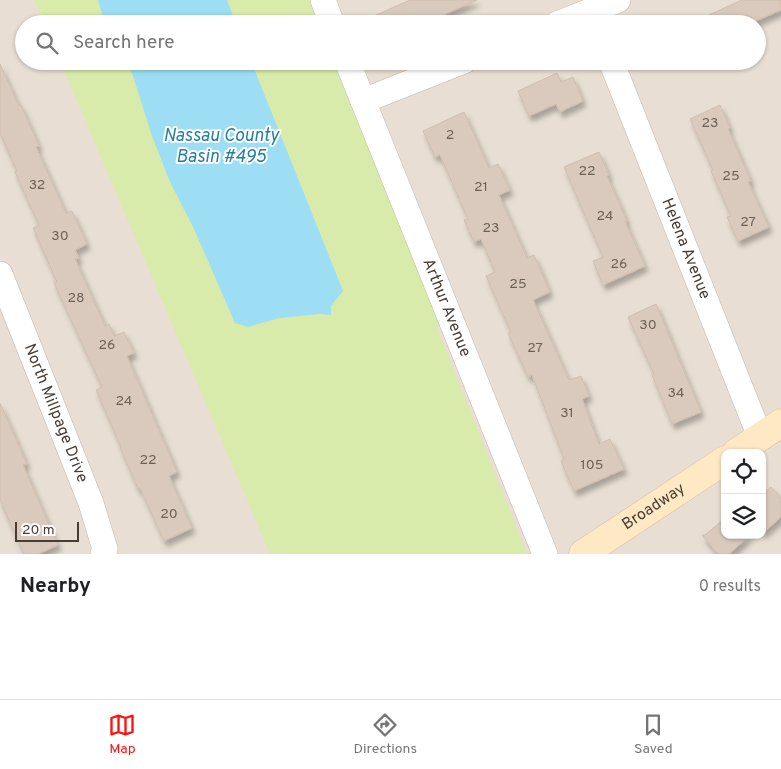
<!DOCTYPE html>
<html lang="en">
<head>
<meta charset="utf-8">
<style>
	:root { --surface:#fff; --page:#f2f2f2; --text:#202124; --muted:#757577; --line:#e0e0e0; --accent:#f11 }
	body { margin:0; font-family:Overpass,sans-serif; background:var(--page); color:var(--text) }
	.controls { position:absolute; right:15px; bottom:15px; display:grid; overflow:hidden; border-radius:10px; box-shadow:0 1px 4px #0004 }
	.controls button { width:45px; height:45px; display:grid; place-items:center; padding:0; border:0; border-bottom:1px solid var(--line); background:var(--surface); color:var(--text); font:25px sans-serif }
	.scale { position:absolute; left:15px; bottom:12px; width:64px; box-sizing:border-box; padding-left:5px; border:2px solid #473d34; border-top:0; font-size:14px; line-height:18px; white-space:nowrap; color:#473d34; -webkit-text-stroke:4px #fff; paint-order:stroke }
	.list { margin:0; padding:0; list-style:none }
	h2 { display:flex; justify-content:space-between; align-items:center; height:65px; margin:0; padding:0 20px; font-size:21px }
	h2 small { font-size:16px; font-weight:400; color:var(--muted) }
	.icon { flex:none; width:28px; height:28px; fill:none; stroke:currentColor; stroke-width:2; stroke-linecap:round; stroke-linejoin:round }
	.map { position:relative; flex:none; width:781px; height:554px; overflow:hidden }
	.search { position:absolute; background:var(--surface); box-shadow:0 1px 4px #0004; left:15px; right:15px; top:15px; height:55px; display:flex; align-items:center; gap:12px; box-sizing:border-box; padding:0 18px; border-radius:28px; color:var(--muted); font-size:19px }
	.sheet { height:145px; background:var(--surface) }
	nav { display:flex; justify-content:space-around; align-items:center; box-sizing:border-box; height:70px; border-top:1px solid var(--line); background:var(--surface); font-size:14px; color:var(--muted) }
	nav a { display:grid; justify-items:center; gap:2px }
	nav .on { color:var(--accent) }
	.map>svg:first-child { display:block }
	.residential { fill:#e8ded3; fill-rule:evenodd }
	.green { fill:#d8ebab }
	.water { fill:#9ddef5 }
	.building { fill:#d9cabd; stroke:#d1bdad; filter:url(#shadow) }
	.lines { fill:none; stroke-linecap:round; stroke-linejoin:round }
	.street-casing { stroke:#c3b6aa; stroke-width:26 }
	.secondary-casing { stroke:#dabd94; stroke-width:29 }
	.street { stroke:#fff; stroke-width:25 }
	.secondary { stroke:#ffe8c4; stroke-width:28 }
	.labels { text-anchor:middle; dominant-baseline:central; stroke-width:4; stroke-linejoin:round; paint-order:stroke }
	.number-label { font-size:14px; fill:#6c6056 }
	.street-label { font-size:16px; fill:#473d34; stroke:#fff }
	.water-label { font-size:18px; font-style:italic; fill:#237ea0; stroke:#fff }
</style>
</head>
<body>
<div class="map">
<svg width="781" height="554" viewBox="0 0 781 554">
	<defs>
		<filter id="shadow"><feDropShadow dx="3" dy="5.5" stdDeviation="2.5" flood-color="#0004"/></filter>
	</defs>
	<rect width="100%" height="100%" fill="#f4ede5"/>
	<path class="residential" d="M0 0H75L84 24H24V61H99L293 554H0Z
		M290 0H781V554H508L314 61H757V24H299ZM725 453H762V535H725Z"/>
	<path class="green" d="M34 0H316L326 24H44Z
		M60 61H341L447 321 436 326 527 554H270Z"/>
	<path class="water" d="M98 0H227L236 24H105Z
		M127 61H251L343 291 331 306V315L320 314 279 318 248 327 235 323 194 229 170 182 152 136 132 73Z"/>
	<path class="building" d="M410 0H477L423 24H356Z
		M742 0H781V10L749 24H689Z
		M0 64 19 106 21 105 39 146 36 147 66 213 72 211 87 244 75 250 79 258 75 259 105 326 109 324 114 336 124 332 134 353 127 356 177 472 169 476 192 528 164 541 140 488 138 489 120 447H121L96 390 102 387 54 283 57 282 33 228 39 225 15 172 17 171 0 133Z
		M557 73 561 82 573 77 583 101 560 112 556 104 529 116 518 91Z
		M720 105 730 128 728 129 751 181 748 182 769 227 738 241 727 217 731 216 711 171 713 170 690 119Z
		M464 112 489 168 498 164 510 190 499 195 527 258 534 255 550 292 533 300 569 380 581 376 589 396 582 399 599 444 610 439 624 469 574 491 561 461 564 459 532 375 528 377 508 333 511 332 486 276 495 272 481 239 474 242 464 220 468 219 440 155 435 157 423 131Z
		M599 152 609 175 607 176 627 221H625L645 266 603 285 593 261 603 257 564 167Z
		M656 304 701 412 672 424 652 375 654 374 628 317Z
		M0 403 27 464 23 465 58 545 38 554H24L0 500Z
		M771 487 781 498V517L762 534V495Z
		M725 518V535H750L729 554H718L702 535H705Z"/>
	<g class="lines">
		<defs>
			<g id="street">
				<path d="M323 0 332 24"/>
				<path d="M557 24 618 0"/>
				<path id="s1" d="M347 61 545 554"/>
				<path id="s2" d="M611 61 760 437"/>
				<path d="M363 101 464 61"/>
				<path id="s3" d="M0 274 91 503 105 549 103 554"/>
			</g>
			<g id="secondary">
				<path d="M736 453 781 423"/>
				<path id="s4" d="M583 554 725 460"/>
			</g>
		</defs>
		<use href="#street" class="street-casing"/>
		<use href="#secondary" class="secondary-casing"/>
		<use href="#street" class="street"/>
		<use href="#secondary" class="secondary"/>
	</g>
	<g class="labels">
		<g class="number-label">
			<text x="710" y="123">23</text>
			<text x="450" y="135">2</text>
			<text x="587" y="171">22</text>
			<text x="731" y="176">25</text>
			<text x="37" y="185">32</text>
			<text x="481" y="187">21</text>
			<text x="605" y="216">24</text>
			<text x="748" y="222">27</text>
			<text x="491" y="228">23</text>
			<text x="60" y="236">30</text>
			<text x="619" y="264">26</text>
			<text x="518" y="284">25</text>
			<text x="76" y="298">28</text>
			<text x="648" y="325">30</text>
			<text x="107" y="345">26</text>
			<text x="535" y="348">27</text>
			<text x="676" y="393">34</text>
			<text x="124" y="401">24</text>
			<text x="567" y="413">31</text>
			<text x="148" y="460">22</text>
			<text x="592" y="465">105</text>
			<text x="169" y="514">20</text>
		</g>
		<g class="street-label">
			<text stroke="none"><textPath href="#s2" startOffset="202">Helena Avenue</textPath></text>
			<text stroke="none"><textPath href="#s1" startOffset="266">Arthur Avenue</textPath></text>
			<text stroke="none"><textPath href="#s3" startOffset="150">North Millpage Drive</textPath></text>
			<text stroke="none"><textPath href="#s4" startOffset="85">Broadway</textPath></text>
		</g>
		<g class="water-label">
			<text x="221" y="136">Nassau County<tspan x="221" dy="21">Basin #495</tspan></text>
		</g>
	</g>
</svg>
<div class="controls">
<button><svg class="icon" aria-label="locate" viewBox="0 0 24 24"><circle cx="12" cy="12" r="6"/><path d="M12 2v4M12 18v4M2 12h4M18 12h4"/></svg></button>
<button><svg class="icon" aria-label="layers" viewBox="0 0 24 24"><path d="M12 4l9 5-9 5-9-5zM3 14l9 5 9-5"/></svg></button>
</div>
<div class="scale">20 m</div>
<div class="search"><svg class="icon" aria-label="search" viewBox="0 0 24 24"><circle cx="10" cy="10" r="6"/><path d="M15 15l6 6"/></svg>Search here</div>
</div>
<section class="sheet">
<h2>Nearby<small>0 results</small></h2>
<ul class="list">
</ul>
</section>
<nav>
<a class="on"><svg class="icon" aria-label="map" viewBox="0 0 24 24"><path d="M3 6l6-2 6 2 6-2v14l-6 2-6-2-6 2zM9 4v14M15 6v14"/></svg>Map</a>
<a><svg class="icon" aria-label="directions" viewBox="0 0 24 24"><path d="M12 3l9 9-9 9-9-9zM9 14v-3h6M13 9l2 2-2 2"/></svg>Directions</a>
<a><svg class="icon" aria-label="saved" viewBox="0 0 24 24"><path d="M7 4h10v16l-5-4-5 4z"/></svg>Saved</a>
</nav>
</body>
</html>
